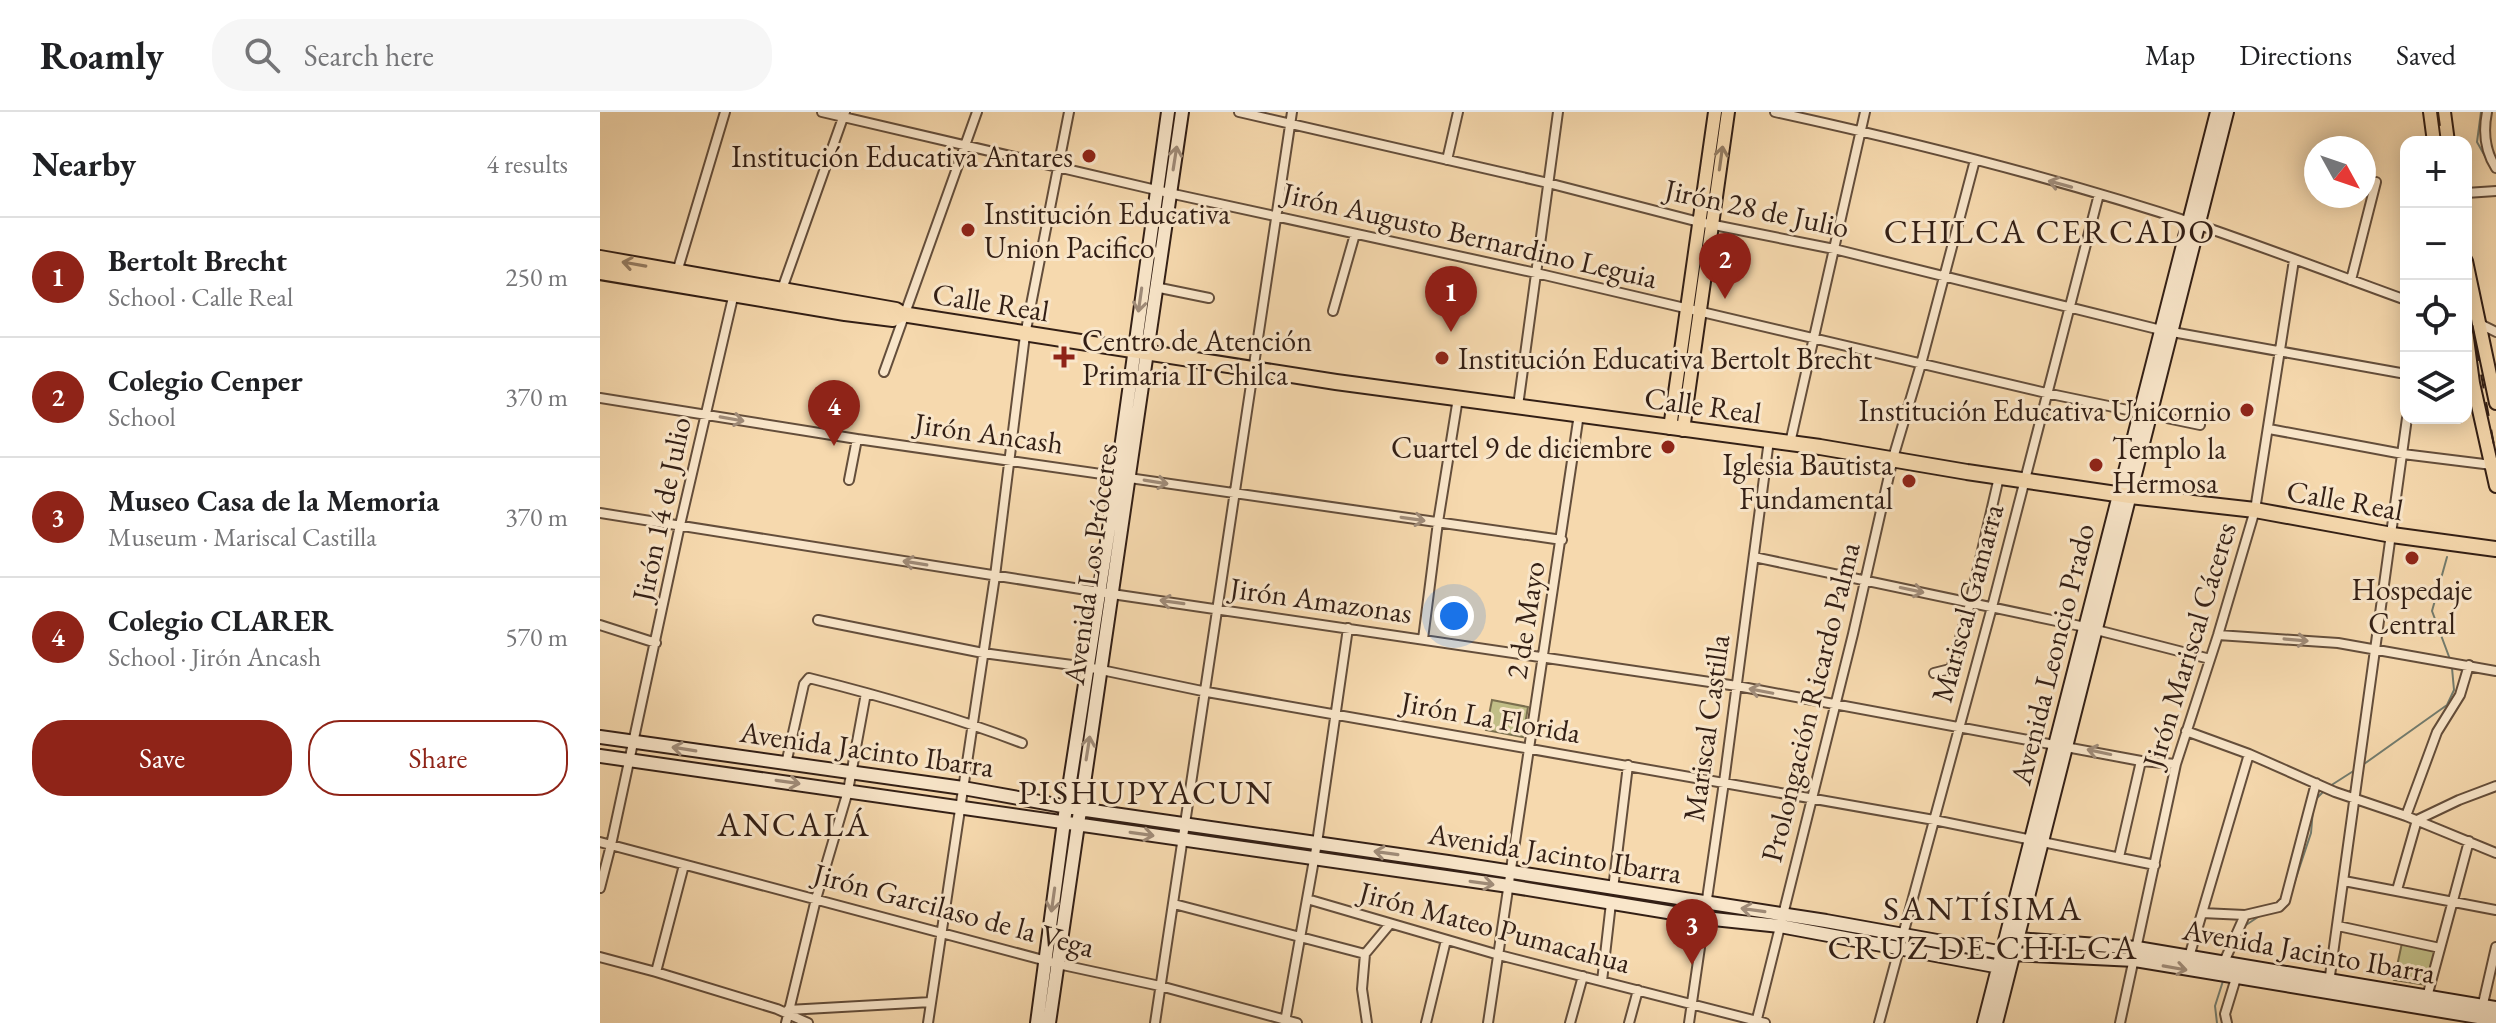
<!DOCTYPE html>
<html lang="en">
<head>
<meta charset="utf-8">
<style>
	:root { --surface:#fff; --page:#f6f6f6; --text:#202124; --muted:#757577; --line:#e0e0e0; --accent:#8f2418 }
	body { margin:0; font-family:"EB Garamond",serif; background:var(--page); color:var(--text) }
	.controls { position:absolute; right:24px; top:24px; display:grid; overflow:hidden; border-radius:16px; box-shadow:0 4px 20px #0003 }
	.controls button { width:72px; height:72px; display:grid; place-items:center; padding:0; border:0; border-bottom:2px solid var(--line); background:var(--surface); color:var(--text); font:40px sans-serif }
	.compass { position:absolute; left:1704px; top:24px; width:72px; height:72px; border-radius:50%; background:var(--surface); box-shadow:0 4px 20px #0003; rotate:130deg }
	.you { position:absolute; left:854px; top:504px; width:28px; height:28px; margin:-20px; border:6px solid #fff; border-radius:50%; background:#1a73e8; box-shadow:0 0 0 12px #1a73e833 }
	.badge { display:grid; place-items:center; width:52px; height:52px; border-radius:50%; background:var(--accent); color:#fff; font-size:26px; font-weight:700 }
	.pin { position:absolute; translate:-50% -66px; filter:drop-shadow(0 2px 4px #0008) }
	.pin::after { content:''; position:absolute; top:42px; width:28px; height:24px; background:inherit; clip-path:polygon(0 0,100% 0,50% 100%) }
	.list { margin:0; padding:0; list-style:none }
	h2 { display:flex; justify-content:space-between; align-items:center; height:104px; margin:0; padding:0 32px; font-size:34px }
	h2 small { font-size:26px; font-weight:400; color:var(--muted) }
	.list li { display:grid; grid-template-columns:52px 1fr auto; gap:24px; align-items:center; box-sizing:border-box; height:120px; padding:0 32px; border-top:2px solid var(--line) }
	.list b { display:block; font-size:30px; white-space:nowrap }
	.list p { margin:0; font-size:26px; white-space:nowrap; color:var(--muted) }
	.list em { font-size:26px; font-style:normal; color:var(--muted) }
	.actions { display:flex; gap:16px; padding:24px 32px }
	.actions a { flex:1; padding:18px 0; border:2px solid var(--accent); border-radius:32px; text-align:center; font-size:28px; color:var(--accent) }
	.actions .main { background:var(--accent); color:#fff }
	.icon { flex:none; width:44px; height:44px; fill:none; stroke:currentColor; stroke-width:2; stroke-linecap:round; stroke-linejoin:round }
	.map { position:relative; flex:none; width:1896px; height:911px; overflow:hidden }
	header { display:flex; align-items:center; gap:48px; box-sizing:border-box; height:112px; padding:0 40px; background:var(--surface); border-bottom:2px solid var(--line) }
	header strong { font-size:38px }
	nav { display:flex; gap:44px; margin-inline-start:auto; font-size:28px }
	.search { width:560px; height:72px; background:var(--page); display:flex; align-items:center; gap:20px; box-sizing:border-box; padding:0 28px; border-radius:32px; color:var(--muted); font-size:30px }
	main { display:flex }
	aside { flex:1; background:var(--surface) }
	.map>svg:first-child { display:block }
	.green { fill:#c1be87; stroke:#7a6e4e; stroke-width:2 }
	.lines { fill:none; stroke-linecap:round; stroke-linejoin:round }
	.stream { stroke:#737c6e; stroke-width:2 }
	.street-casing { stroke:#644e3b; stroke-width:12 }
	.secondary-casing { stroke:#331f15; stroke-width:16 }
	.primary-casing { stroke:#331f15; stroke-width:16 }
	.highway-casing { stroke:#331f15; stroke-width:18 }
	.street { stroke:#f9e6ca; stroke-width:8 }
	.secondary { stroke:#f9e6ca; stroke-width:12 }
	.primary { stroke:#f6d9ae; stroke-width:12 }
	.highway { stroke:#f6d9ae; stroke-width:14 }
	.rail { stroke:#331f15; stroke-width:2; stroke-dasharray:14 14; stroke-linecap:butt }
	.oneway { stroke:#a08c79 }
	.oneway2 { stroke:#947c62 }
	.poi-dot { fill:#8f2418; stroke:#f9e6ca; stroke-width:3 }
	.labels { text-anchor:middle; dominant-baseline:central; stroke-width:6; stroke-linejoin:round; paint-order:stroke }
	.poi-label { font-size:30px; fill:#331f15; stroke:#f9e6ca; text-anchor:end }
	.street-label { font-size:30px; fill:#331f15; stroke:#f9e6ca }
	.quarter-label { font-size:34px; letter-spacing:2px; fill:#331f15; stroke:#f9e6ca }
</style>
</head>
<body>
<header>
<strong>Roamly</strong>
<div class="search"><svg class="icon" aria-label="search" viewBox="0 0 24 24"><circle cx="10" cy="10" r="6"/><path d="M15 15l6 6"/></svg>Search here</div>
<nav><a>Map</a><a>Directions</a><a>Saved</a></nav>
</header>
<main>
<aside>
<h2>Nearby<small>4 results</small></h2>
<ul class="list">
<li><span class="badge">1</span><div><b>Bertolt Brecht</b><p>School · Calle Real</p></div><em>250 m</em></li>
<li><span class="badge">2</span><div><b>Colegio Cenper</b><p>School</p></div><em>370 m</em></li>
<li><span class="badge">3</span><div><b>Museo Casa de la Memoria</b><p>Museum · Mariscal Castilla</p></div><em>370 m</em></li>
<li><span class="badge">4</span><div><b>Colegio CLARER</b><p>School · Jirón Ancash</p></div><em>570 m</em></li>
</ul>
<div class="actions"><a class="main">Save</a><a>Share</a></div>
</aside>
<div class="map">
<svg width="1896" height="911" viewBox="0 0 1896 911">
	<rect width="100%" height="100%" fill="#f6d9ae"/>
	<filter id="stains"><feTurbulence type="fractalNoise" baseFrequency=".0025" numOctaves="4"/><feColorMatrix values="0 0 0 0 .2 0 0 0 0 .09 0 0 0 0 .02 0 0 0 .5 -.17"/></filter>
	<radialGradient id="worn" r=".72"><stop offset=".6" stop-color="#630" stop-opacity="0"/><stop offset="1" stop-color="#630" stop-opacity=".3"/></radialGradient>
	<path class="green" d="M892 588 928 595 923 625 886 618Z
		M1802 831 1835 839 1827 873 1794 868Z"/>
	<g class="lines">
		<path class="stream" d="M1881 0 1877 30 1890 53
			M1847 445 1832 499 1851 550
			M1764 652 1847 593 1854 578 1852 556
			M1730 674 1755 658
			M1716 687 1725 678
			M1689 787 1711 721 1713 697
			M1643 815 1661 803
			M1617 911 1615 894 1623 869"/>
		<defs>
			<path id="street" d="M222 0 569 81 936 161 1446 281 1600 313
				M639 0 948 71 1099 110 1234 137 1561 218 1806 262
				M1175 0C1317 31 1461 67 1599 113 1669 137 1737 163 1806 188
				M1887 0C1883 20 1885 39 1896 56
				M847 48 858 0
				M1866 81 1896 79
				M77 160 125 0
				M1751 168 1776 70
				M555 175 609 186
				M181 180 245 0
				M733 199 755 122
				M1866 205 1896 220
				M284 260 377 0
				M0 286 257 327 962 428
				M918 294 958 0
				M1669 317 1803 342 1892 353
				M1190 331 1265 0
				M249 368 257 327
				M0 401 512 482 1137 574 1541 649 1576 652
				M1154 445 1485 515 1610 547
				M218 508 383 541 487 555 607 580 1334 708 1555 753
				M0 513 56 531
				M1618 523 1738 531 1896 559
				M823 527 838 410 858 286
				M1334 561 1350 557 1352 554 1369 495 1399 365
				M1586 619 1649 642 1735 680 1806 704 1896 741
				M186 652 204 572 209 566C281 584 352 604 422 631
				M1806 704 1837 620 1860 583 1869 553
				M0 730 458 852 560 874 697 911
				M1519 745 1541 649
				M1744 769 1896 798
				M0 776 11 733 80 413 134 181
				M1013 777 1028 653
				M1797 778 1817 708 1859 688 1896 674
				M707 787 899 843 1165 911
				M574 792 765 842
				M1602 801 1645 803
				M1738 814 1840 836
				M0 845 56 860 177 897 208 911
				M1589 845 1649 642
				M1624 850 1645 803 1679 795 1685 789 1716 671
				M56 860 84 753
				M1002 869 1011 791
				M1729 871 1807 306
				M1827 885 1869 729
				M1882 896 1896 835
				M188 898 331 890
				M685 910 717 731 748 516
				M186 911 216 787 248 679 266 581
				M328 911 395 464 425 223 469 0
				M555 911 692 0
				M767 911 762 877 765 842 790 812
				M826 911 846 828
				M888 911 979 302
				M970 911 983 864
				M1029 911 1038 878
				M1089 911 1124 670 1169 328
				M1156 911 1253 522 1293 346 1321 252 1375 48
				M1279 911 1392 495 1499 82
				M1520 911 1576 652 1618 523 1655 398 1694 148
				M1627 911 1625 902 1636 866"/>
			<path id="secondary" d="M0 625 363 676 479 697 848 750 1226 809 1404 841 1418 827 1537 836 1896 896
				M0 644 909 774 1104 806 1180 814 1400 855 1414 842 1535 848 1896 908
				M437 911 466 695 517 365 568 0
				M449 911 582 0
				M1384 911 1617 0
				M1396 911 1627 0"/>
			<path id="primary" d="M1830 0 1834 30
				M1844 0 1848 30
				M1866 149 1896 291
				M1866 219 1873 271 1896 374
				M1070 316 1115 0
				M1083 318 1128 0"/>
			<path id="highway" d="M0 146 296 198 302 202 736 270 1220 335 1367 360 1530 384 1655 398 1792 423 1896 437
				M0 160 245 201 293 207 302 202"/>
		</defs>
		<use href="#street" class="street-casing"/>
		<use href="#secondary" class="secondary-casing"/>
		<use href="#primary" class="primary-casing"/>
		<use href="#highway" class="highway-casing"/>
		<use href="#street" class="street"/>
		<use href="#secondary" class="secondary"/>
		<use href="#primary" class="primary"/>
		<use href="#highway" class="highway"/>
		<path class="rail" d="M1838 0 1842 30
			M1866 180 1896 344"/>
	</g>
	<defs><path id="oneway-shaft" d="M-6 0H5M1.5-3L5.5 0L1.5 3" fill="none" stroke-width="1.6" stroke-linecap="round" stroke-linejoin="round" transform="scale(2)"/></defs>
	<g class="oneway">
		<use href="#oneway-shaft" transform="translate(575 46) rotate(-81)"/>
		<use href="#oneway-shaft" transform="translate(1460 72) rotate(-165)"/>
		<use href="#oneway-shaft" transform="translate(540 188) rotate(98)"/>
		<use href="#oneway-shaft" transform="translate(132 307) rotate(10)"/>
		<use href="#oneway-shaft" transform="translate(556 370) rotate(9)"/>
		<use href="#oneway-shaft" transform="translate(813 407) rotate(8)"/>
		<use href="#oneway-shaft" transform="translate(315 451) rotate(-171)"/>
		<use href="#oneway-shaft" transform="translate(1312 478) rotate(12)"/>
		<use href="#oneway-shaft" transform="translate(572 490) rotate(-172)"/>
		<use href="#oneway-shaft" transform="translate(1696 528) rotate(5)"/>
		<use href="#oneway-shaft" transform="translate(1161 579) rotate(-169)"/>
		<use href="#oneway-shaft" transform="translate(488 636) rotate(-81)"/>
		<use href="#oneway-shaft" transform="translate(84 637) rotate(-171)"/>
		<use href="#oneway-shaft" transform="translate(1499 640) rotate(-168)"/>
		<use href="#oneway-shaft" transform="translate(188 670) rotate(8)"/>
		<use href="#oneway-shaft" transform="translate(542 722) rotate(8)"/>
		<use href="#oneway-shaft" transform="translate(786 741) rotate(-172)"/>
		<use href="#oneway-shaft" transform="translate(882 771) rotate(8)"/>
		<use href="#oneway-shaft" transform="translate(453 788) rotate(98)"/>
		<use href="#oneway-shaft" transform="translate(1153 798) rotate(-172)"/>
		<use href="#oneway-shaft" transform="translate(1575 856) rotate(10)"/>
	</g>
	<g class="oneway2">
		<use href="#oneway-shaft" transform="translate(1121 46) rotate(-82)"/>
		<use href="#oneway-shaft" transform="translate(34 152) rotate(-170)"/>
	</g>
	<g class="poi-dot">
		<circle cx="489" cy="44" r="8"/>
		<circle cx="368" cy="118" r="8"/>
		<path d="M460 233h8v8h8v8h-8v8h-8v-8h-8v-8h8z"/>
		<circle cx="842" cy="246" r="8"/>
		<circle cx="1647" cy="298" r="8"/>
		<circle cx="1068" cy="335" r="8"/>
		<circle cx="1496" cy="353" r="8"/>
		<circle cx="1309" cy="369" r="8"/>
		<circle cx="1812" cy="446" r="8"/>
	</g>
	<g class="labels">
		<g class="poi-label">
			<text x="473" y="44">Institución Educativa Antares</text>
			<text x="384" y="101" text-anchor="start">Institución Educativa<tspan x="384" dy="34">Union Pacifico</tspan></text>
			<text x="482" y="228" text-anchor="start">Centro de Atención<tspan x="482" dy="34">Primaria II Chilca</tspan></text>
			<text x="858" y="246" text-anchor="start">Institución Educativa Bertolt Brecht</text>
			<text x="1631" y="298">Institución Educativa Unicornio</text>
			<text x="1052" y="335">Cuartel 9 de diciembre</text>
			<text x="1512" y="336" text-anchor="start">Templo la<tspan x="1512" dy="34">Hermosa</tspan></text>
			<text x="1293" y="352">Iglesia Bautista<tspan x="1293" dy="34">Fundamental</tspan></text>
			<text x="1812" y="477" text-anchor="middle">Hospedaje<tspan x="1812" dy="34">Central</tspan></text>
		</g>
		<g class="street-label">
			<text transform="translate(1157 96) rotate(12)">Jirón 28 de Julio</text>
			<text transform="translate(870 123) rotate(13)">Jirón Augusto Bernardino Leguia</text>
			<text transform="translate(391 190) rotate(9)">Calle Real</text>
			<text transform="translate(1103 293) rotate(8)">Calle Real</text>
			<text transform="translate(389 321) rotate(8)">Jirón Ancash</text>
			<text transform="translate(1745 388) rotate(10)">Calle Real</text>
			<text transform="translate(61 397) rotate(-78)">Jirón 14 de Julio</text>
			<text transform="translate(490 452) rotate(-82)">Avenida Los Próceres</text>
			<text transform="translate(721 488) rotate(8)">Jirón Amazonas</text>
			<text transform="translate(1367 491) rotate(-75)">Mariscal Gamarra</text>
			<text transform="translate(925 508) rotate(-81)">2 de Mayo</text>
			<text transform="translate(1589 533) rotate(-73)">Jirón Mariscal Cáceres</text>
			<text transform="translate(1452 542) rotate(-76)">Avenida Leoncio Prado</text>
			<text transform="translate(1210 590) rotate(-76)">Prolongación Ricardo Palma</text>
			<text transform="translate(891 605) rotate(10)">Jirón La Florida</text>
			<text transform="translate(1106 616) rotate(-82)">Mariscal Castilla</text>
			<text transform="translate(267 637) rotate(8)">Avenida Jacinto Ibarra</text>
			<text transform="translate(955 741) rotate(9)">Avenida Jacinto Ibarra</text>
			<text transform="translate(354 798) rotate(15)">Jirón Garcilaso de la Vega</text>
			<text transform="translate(895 815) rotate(15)">Jirón Mateo Pumacahua</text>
			<text transform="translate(1709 839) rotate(10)">Avenida Jacinto Ibarra</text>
		</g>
		<g class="quarter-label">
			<text x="1450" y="119">CHILCA CERCADO</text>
			<text x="546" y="680">PISHUPYACUN</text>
			<text x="194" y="712">ANCALÁ</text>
			<text x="1383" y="796">SANTÍSIMA<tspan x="1383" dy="39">CRUZ DE CHILCA</tspan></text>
		</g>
	</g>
	<rect width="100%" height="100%" filter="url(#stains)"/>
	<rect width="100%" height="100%" fill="url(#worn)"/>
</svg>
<div class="controls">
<button>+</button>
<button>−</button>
<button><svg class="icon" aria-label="locate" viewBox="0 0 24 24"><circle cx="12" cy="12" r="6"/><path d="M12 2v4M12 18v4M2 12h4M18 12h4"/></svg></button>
<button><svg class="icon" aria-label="layers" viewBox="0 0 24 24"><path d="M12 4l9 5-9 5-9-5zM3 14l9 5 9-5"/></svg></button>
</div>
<svg class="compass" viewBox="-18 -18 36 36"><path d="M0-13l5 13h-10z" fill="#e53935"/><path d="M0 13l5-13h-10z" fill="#757577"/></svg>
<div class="you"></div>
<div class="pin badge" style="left:851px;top:220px">1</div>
<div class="pin badge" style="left:1125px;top:187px">2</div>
<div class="pin badge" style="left:1092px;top:853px">3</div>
<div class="pin badge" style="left:234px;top:334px">4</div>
</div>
</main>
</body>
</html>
